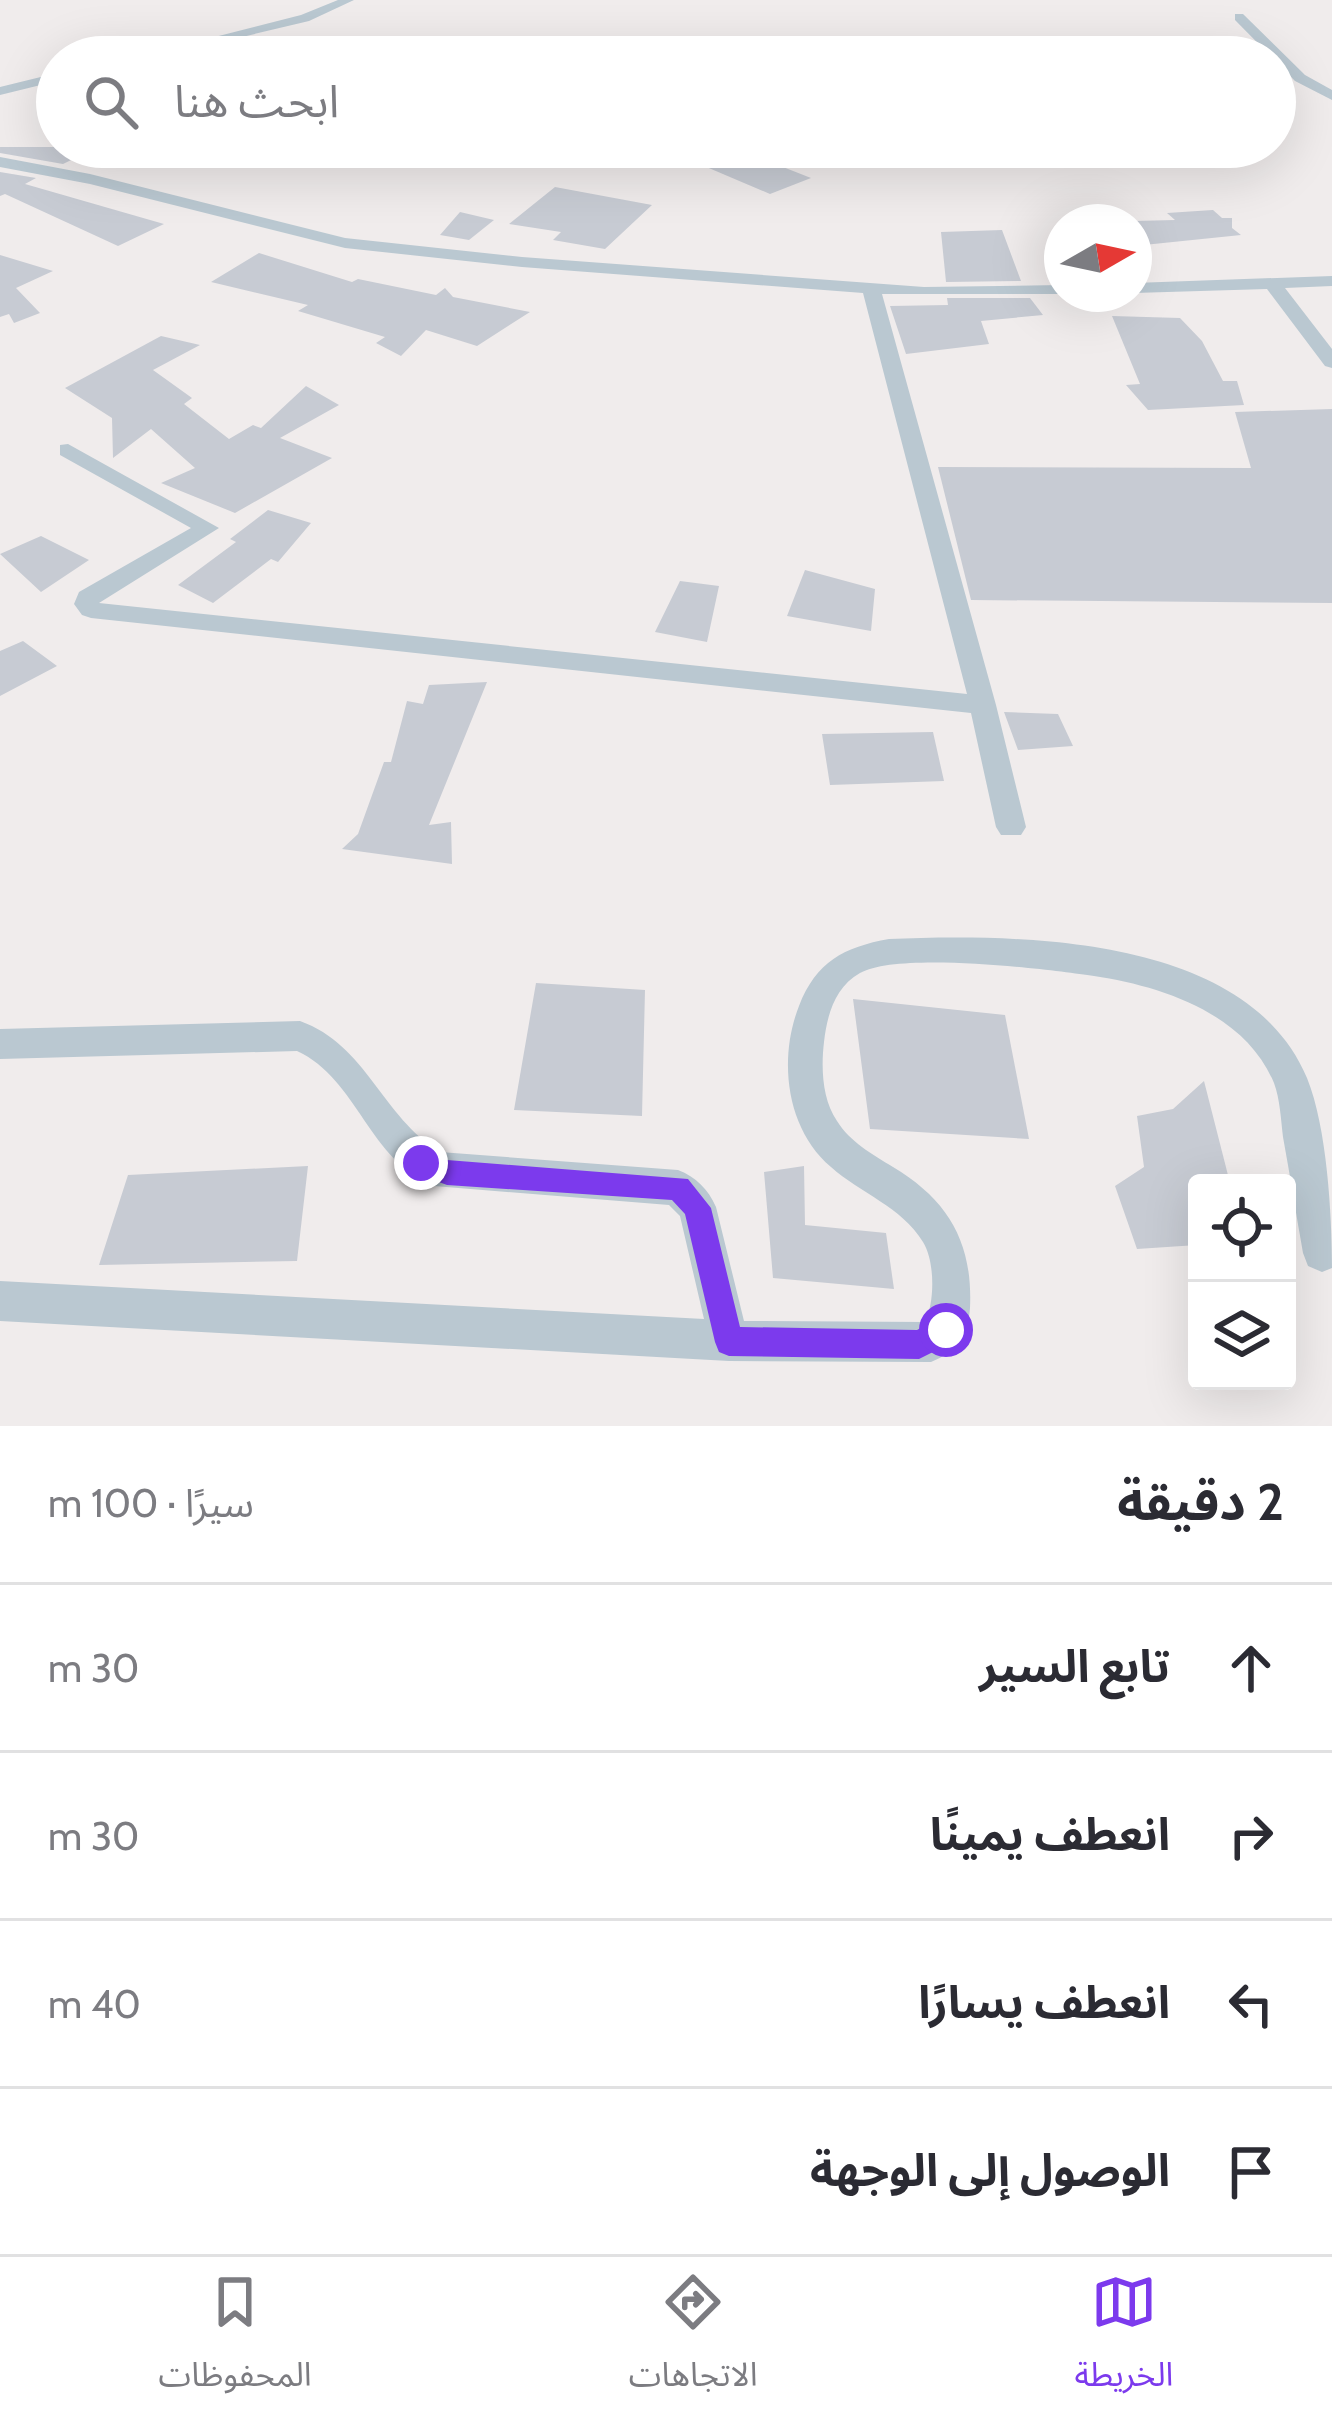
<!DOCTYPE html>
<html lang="ar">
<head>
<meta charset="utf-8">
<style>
	:root { --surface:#fff; --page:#f2f2f3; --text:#2b2b33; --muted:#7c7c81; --line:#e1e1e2; --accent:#7c3aed }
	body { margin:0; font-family:Cabin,"Noto Sans Arabic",sans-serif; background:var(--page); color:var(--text); direction:rtl }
	.controls { position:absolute; right:36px; bottom:36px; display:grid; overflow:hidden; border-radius:12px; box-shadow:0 12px 48px #0002 }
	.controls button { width:108px; height:108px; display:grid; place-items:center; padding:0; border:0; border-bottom:3px solid var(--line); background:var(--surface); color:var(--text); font:60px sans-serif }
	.compass { position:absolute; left:1044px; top:204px; width:108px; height:108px; border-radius:50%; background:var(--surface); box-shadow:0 12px 48px #0002; rotate:81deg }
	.stop { position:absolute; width:36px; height:36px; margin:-27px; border:9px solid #7c3aed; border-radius:50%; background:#fff }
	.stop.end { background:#7c3aed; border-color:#fff; box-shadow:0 3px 12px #0008 }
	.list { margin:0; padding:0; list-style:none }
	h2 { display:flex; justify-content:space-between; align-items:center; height:156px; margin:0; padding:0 48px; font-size:51px }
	h2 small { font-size:39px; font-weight:400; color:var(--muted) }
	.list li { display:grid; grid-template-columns:78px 1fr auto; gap:36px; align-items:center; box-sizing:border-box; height:168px; padding:0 48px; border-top:3px solid var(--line) }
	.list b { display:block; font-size:45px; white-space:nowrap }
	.list em { font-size:39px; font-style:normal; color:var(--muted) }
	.icon { flex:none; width:66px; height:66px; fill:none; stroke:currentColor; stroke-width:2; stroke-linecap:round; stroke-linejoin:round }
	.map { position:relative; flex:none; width:1332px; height:1426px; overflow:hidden; direction:ltr }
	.search { position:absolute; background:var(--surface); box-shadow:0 12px 48px #0002; left:36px; right:36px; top:36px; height:132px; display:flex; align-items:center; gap:30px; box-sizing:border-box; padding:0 42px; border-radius:66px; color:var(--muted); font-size:45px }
	.sheet { height:828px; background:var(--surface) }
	nav { display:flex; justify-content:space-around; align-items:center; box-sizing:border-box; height:168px; border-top:3px solid var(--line); background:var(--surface); font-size:33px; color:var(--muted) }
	nav a { display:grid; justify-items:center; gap:6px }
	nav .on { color:var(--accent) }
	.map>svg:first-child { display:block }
	.building { fill:#c7cbd3 }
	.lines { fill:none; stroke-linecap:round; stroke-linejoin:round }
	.street { fill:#bac8d1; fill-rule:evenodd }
	.route { fill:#7c3aed }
</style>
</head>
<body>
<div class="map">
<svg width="1332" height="1426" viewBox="0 0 1332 1426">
	<rect width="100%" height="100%" fill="#f0ecec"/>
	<path class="building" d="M0 147H98L63 164 0 153Z
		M732 147 811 178 770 194 690 160Z
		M0 172 36 178 25 184 164 224 118 246 5 194 0 196Z
		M555 187 652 205 605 249 553 240 561 232 509 224Z
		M1213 210 1222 218H1232V228L1241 235 1134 246V221L1175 220 1167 213Z
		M460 212 494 220 469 240 440 235Z
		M1002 230 1021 281 946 282 941 232Z
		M259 253 352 282 358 279 436 295 445 288 453 297 530 312 477 346 426 330 401 356 376 343 385 337 298 311 308 305 211 282Z
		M0 255 53 271 16 288 40 313 14 323 9 314 0 317Z
		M947 298H1030L1043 315 981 321 989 344 906 354 890 306 948 305Z
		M1112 316 1180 318 1202 341 1223 381H1237L1244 405 1148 410 1126 385 1140 384Z
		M161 336 200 345 153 370 192 398 184 404 229 439 253 425 261 428 306 386 339 405 280 438 332 458 235 513 161 483 195 468 151 429 113 458 112 418 65 388Z
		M1332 409V603L971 600 938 467 1251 468 1235 412Z
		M268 510 311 523 278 562 271 559 213 603 178 585 236 542 230 539Z
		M41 536 89 560 41 592 0 554Z
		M805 570 875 589 871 631 787 616Z
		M680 581 719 586 707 642 655 632Z
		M23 641 57 666 0 696V651Z
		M487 682 429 825 451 822 452 864 342 849 358 834 384 762H391L407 701 423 704 429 685Z
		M1004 712 1058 714 1073 746 1018 750Z
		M933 732 944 781 830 785 822 734Z
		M536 983 645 990 642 1116 514 1110Z
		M853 999 1005 1015 1029 1139 870 1129Z
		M1204 1081 1230 1183H1197V1245L1137 1249 1115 1186 1144 1167 1137 1116 1173 1109Z
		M308 1166 297 1261 99 1265 128 1175Z
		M804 1166 805 1225 886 1233 894 1289 773 1278 764 1172Z"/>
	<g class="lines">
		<path class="street" d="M338 0H354L309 21 158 57H136L301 15Z
			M1235 14H1243L1305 75 1332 90V100L1295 81 1235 20Z
			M57 73V81L0 95V87Z
			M0 157 90 174 345 238 522 257 924 287 1062 285V294H1067H882L996 705 1026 827 1021 835H1001L996 827 971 713 91 618 82 615 74 604 79 592 191 528 60 455V445L68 444 219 528 99 603 967 694 863 293 522 267 345 248 90 184 0 167Z
			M1332 276V286L1285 288 1332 349V368L1325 366 1267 289 1134 293V283Z
			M889 939C1019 934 1247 934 1307 1078 1327 1127 1332 1215 1332 1268L1322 1272 1308 1266 1303 1253C1296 1214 1290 1175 1283 1137 1281 1120 1280 1099 1274 1083 1245 1013 1161 986 1094 976 1048 969 898 951 860 973 835 987 827 1015 824 1042 821 1068 822 1099 837 1121 850 1142 872 1154 893 1167 948 1200 973 1242 970 1308 968 1336 956 1352 931 1362L729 1361 0 1321V1281L704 1319 680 1216 669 1205 434 1186C369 1161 358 1079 297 1051L0 1059V1029L300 1021C367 1045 382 1117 440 1152L678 1170C696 1177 708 1189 716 1207L744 1321 925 1322C935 1302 935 1261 923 1242 901 1206 861 1194 831 1167 786 1129 778 1059 799 1006 816 962 844 947 889 939Z"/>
	</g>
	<path class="route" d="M421 1151 447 1160 688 1179 711 1208 740 1327 917 1330 946 1315 957 1319 961 1330 957 1340 919 1359 729 1356 719 1352 715 1342 685 1214 672 1200 447 1185 412 1172 408 1163 412 1155Z"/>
</svg>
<div class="controls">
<button><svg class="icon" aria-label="locate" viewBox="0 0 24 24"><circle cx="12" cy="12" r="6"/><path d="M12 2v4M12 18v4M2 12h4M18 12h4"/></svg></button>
<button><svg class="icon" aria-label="layers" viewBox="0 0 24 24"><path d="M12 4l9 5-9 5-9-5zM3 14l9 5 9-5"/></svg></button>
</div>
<svg class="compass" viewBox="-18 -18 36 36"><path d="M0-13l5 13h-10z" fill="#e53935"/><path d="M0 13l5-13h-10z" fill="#7c7c81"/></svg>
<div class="stop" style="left:946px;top:1330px"></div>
<div class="stop end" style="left:421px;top:1163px"></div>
<div class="search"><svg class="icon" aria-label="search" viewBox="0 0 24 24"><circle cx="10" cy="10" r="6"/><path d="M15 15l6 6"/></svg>ابحث هنا</div>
</div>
<section class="sheet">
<h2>2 دقيقة<small>سيرًا · 100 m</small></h2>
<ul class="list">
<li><svg class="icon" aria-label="ahead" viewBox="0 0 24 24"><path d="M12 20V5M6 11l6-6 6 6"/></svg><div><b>تابع السير</b></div><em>30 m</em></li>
<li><svg class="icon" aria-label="right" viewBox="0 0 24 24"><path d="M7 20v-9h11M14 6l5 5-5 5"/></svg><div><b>انعطف يمينًا</b></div><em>30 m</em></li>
<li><svg class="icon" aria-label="left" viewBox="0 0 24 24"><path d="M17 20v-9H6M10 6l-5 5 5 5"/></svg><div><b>انعطف يسارًا</b></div><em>40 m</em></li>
<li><svg class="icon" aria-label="arrive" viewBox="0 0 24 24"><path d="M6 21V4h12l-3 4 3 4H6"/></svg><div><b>الوصول إلى الوجهة</b></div></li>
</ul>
</section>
<nav>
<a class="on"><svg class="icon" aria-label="map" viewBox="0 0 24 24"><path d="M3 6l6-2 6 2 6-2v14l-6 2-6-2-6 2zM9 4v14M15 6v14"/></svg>الخريطة</a>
<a><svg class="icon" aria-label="directions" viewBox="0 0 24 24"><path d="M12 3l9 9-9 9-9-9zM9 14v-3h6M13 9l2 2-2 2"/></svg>الاتجاهات</a>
<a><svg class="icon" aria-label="saved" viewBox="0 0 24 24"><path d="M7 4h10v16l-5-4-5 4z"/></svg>المحفوظات</a>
</nav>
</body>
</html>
